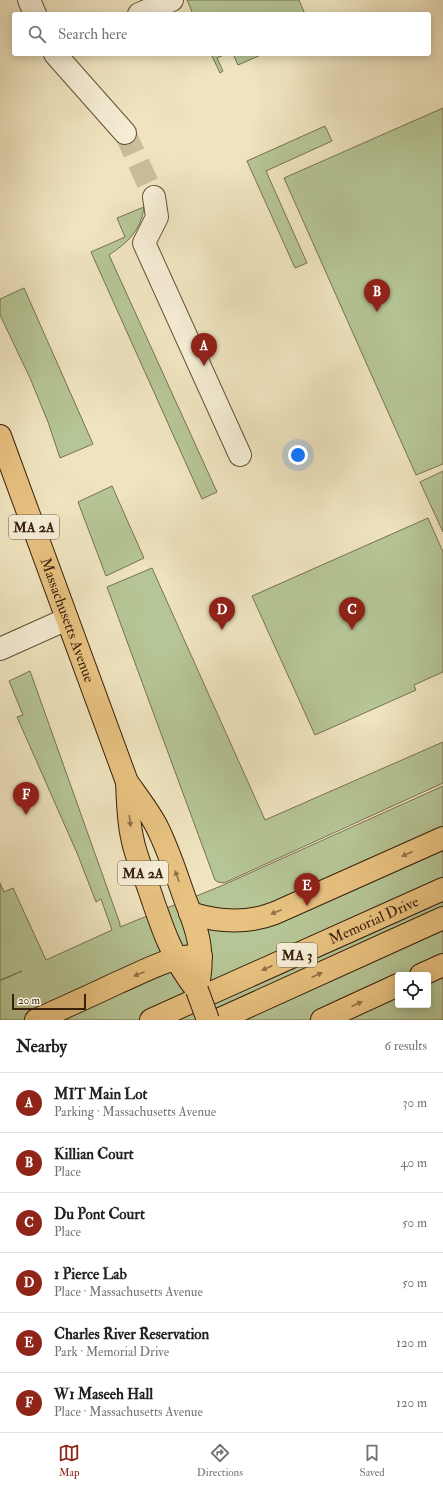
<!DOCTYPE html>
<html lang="en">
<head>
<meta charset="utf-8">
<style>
	:root { --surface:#fff; --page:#f6f6f6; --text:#202124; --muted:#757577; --line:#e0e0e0; --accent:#8f2418 }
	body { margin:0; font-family:"IM FELL Double Pica",serif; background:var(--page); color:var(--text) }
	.controls { position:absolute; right:12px; bottom:12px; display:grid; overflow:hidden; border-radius:4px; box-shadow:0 2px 10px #0003 }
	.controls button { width:36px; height:36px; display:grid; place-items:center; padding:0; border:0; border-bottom:1px solid var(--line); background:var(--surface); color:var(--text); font:20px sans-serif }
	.scale { position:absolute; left:12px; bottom:10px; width:74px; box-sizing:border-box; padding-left:4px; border:2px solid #381f0b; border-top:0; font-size:11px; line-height:14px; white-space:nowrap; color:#381f0b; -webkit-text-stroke:3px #f5edd5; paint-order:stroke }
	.you { position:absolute; left:298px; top:455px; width:14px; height:14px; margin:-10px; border:3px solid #fff; border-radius:50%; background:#1a73e8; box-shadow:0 0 0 6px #1a73e833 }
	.badge { display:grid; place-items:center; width:26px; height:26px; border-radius:50%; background:var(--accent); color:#fff; font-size:13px; font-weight:700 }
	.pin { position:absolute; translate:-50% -33px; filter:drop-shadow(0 1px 2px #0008) }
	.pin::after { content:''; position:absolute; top:21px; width:14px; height:12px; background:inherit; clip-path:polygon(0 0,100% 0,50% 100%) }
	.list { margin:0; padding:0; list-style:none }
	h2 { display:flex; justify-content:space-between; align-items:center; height:52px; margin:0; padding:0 16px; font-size:17px }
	h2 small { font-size:13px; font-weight:400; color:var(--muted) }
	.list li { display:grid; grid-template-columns:26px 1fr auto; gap:12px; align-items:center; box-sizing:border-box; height:60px; padding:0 16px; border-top:1px solid var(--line) }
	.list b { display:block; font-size:15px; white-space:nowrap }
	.list p { margin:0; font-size:13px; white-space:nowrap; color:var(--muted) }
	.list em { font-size:13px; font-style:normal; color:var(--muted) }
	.icon { flex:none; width:22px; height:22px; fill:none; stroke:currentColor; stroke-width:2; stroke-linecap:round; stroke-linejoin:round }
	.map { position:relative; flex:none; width:443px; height:1020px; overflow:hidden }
	.search { position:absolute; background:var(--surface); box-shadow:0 2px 10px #0003; left:12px; right:12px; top:12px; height:44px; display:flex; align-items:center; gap:10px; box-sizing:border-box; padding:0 14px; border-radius:4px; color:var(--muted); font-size:15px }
	.sheet { height:412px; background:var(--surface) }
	nav { display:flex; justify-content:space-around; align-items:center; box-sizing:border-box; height:56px; border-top:1px solid var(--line); background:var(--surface); font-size:11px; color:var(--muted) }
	nav a { display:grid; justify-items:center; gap:2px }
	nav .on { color:var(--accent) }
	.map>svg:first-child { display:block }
	.green { fill:#b6c595; stroke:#777250; fill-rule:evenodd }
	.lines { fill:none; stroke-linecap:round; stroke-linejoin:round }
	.minor-tunnel { stroke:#cabd9b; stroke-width:22; stroke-dasharray:22 11; stroke-linecap:butt }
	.minor-casing { stroke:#665038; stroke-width:24 }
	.major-casing { stroke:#381f0b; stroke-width:24 }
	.highway-casing { stroke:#381f0b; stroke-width:24 }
	.minor { stroke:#f5edd5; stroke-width:22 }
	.major { stroke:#e8c280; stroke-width:22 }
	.highway { stroke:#e8c280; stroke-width:22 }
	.major-bridge-casing { stroke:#381f0b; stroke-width:24; stroke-linecap:butt }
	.major-bridge { stroke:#e8c280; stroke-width:22 }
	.oneway { fill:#907046 }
	.labels { text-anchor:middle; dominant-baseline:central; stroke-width:3; stroke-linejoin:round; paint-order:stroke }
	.shield { fill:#f5edd5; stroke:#715d48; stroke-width:1 }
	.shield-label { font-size:14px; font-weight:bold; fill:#381f0b }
	.street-label { font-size:15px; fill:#381f0b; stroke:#f5edd5 }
</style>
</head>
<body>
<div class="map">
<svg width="443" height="1020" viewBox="0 0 443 1020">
	<rect width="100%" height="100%" fill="#efe4bf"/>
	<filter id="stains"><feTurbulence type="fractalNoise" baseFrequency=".005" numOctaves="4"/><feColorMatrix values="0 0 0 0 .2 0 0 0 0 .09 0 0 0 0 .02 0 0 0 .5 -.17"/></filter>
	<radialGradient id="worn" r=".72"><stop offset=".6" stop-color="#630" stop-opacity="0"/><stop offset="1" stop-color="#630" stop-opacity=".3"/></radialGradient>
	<path class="green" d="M187 0H299L305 14H193Z
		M211 54H226L217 58 223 71 220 73Z
		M233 54H263L238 65Z
		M443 108V464L416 475 284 178Z
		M325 126 332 141 266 171 307 263 295 268 247 161Z
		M144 207C141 231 127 243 109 255L217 492 202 499 91 252 125 237 117 218Z
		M24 288 93 444 60 458 48 422 30 378 0 315V299Z
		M443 471V532L420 482Z
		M112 486 144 558 106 576 78 502Z
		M428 518 443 552V672L414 685 416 690 315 735 252 596Z
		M152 568 265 820 443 742V783L224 883 218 882 215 880 107 587Z
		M30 671 120 924V927L221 886 443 786V1020H0V981L22 971 0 980V883L4 892 13 888 46 960 112 930 101 899 96 902 77 853 17 717 23 715 9 681ZM398 975H428V1005H398Z"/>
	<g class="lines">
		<path class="minor-tunnel" d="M125 133 154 197"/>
		<defs>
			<path id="minor" d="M29 0 35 14
				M139 14 172 0
				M55 54 125 133
				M154 197 157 217 144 243 240 455
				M0 649 67 619"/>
			<g id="major">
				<path id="s1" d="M0 436 127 782C128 801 128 819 132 837 135 855 143 872 149 889 161 925 173 961 197 990"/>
				<path d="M127 782C137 796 148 810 156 825 168 848 176 874 185 899 191 915 199 933 200 951 202 965 200 977 197 990"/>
			</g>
			<g id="highway">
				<path d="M190 913C218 922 247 924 275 913L443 838"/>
				<path d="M421 975 443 965"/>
				<path d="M36 1020C63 1008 90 996 117 983 141 973 173 954 201 956"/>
				<path id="s2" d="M151 1020 443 889"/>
				<path d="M218 1020 443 918"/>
				<path d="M322 1020 398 985"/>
			</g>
		</defs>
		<use href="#minor" class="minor-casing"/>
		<use href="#major" class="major-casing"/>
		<use href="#highway" class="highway-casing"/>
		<use href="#minor" class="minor"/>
		<use href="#major" class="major"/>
		<use href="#highway" class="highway"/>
		<defs>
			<path id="major-bridge" d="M197 990 208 1020"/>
		</defs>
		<use href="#major-bridge" class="major-bridge-casing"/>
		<use href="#major-bridge" class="major-bridge"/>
	</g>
	<defs><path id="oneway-solid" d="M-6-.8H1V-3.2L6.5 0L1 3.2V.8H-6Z"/></defs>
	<g class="oneway">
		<use href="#oneway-solid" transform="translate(130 821) rotate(83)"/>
		<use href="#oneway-solid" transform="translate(407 854) rotate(156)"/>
		<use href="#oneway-solid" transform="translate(177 876) rotate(-110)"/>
		<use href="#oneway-solid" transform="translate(276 912) rotate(157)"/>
		<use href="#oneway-solid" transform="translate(267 968) rotate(156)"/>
		<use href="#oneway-solid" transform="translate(139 974) rotate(157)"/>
		<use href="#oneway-solid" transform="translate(317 975) rotate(-24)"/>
		<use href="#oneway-solid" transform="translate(357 1004) rotate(-24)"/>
	</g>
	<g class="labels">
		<g class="shield">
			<rect x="9" y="515" width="50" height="24" rx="3"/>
			<rect x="118" y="861" width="50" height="24" rx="3"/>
			<rect x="277" y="943" width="40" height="24" rx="3"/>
		</g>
		<g class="shield-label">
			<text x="34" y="527">MA 2A</text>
			<text x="143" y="873">MA 2A</text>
			<text x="297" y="955">MA 3</text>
		</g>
		<g class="street-label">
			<text stroke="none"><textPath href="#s1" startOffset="196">Massachusetts Avenue</textPath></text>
			<text stroke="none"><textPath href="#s2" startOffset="244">Memorial Drive</textPath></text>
		</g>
	</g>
	<rect width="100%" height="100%" filter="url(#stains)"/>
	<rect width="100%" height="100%" fill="url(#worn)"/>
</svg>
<div class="controls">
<button><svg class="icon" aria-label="locate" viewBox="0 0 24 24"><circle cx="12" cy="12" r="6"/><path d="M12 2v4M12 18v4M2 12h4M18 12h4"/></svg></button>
</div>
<div class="scale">20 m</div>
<div class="you"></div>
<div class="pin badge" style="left:204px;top:366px">A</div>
<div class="pin badge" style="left:377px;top:312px">B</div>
<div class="pin badge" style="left:352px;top:630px">C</div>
<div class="pin badge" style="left:222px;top:630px">D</div>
<div class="pin badge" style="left:307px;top:906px">E</div>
<div class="pin badge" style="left:26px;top:815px">F</div>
<div class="search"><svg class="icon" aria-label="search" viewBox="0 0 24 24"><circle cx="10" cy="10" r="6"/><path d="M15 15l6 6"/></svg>Search here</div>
</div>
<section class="sheet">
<h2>Nearby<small>6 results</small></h2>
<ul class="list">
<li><span class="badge">A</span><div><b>MIT Main Lot</b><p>Parking · Massachusetts Avenue</p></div><em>30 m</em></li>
<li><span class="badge">B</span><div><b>Killian Court</b><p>Place</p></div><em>40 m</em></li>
<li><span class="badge">C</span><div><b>Du Pont Court</b><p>Place</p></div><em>50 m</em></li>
<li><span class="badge">D</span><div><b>1 Pierce Lab</b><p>Place · Massachusetts Avenue</p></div><em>50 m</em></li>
<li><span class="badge">E</span><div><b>Charles River Reservation</b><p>Park · Memorial Drive</p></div><em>120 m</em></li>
<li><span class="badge">F</span><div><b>W1 Maseeh Hall</b><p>Place · Massachusetts Avenue</p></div><em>120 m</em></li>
</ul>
</section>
<nav>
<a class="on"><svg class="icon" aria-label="map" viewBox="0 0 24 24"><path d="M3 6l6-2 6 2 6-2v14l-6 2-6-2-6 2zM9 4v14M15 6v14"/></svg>Map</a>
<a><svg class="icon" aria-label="directions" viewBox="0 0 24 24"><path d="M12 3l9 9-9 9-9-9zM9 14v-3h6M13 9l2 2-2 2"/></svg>Directions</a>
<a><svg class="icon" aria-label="saved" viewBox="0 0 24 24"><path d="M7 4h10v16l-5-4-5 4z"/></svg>Saved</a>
</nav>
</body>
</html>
